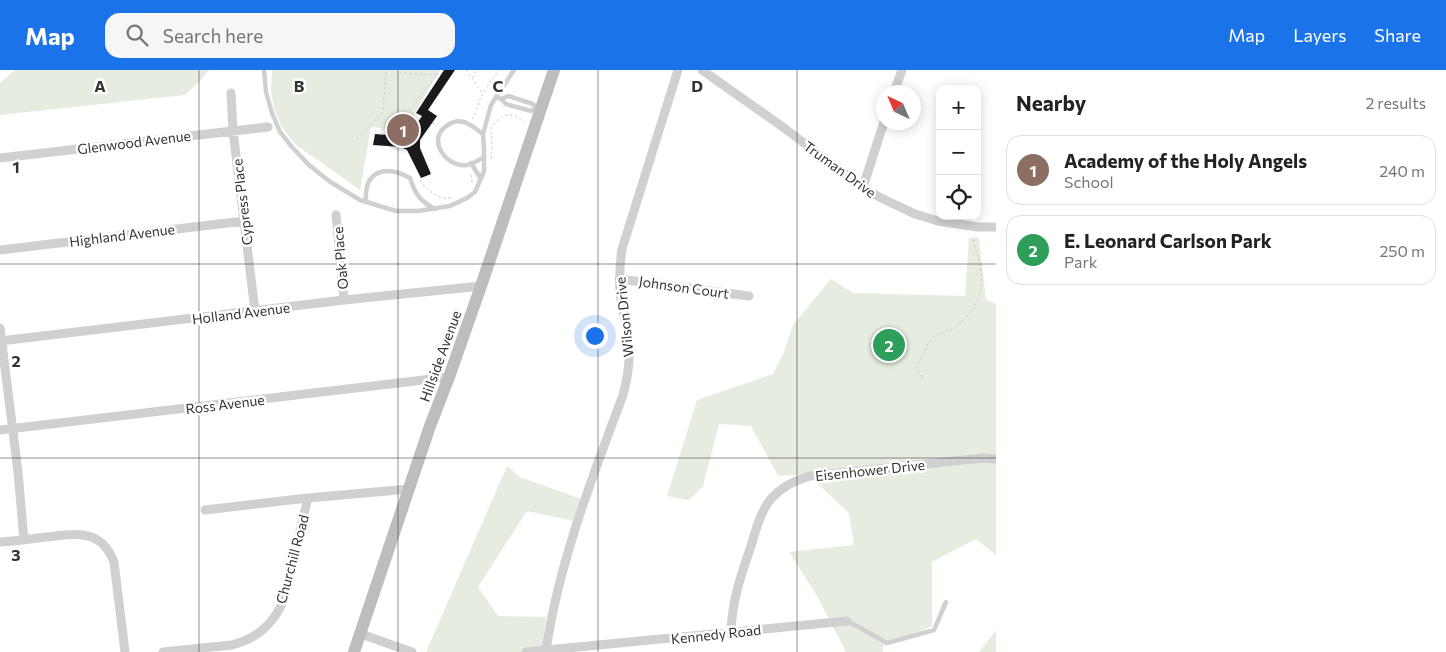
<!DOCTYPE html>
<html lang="en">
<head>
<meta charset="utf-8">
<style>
	:root { --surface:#fff; --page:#f6f6f6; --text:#222; --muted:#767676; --line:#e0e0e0; --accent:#1a73e8 }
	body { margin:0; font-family:Commissioner,sans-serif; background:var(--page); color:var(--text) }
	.controls { position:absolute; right:15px; top:15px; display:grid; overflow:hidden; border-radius:10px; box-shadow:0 2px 12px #0003 }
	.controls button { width:45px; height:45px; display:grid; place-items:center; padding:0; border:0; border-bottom:1px solid var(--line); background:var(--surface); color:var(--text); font:25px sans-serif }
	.compass { position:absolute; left:876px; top:15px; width:45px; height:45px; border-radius:50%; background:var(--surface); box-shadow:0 2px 12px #0003; rotate:316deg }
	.you { position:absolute; left:594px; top:265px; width:18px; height:18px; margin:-12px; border:4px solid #fff; border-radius:50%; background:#1a73e8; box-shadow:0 0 0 8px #1a73e833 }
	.badge { display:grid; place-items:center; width:32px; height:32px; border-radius:50%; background:var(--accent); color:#fff; font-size:16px; font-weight:700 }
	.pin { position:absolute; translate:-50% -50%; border:2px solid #fff; box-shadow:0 1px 5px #0006 }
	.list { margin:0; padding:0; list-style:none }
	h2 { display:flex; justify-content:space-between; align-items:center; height:65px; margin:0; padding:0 20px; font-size:21px }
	h2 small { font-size:16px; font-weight:400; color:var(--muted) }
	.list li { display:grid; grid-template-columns:32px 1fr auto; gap:15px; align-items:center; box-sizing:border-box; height:70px; margin:0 10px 10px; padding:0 10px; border:1px solid var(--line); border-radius:15px }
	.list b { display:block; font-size:19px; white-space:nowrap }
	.list p { margin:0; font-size:16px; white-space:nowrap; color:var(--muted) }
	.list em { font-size:16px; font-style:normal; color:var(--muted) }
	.icon { flex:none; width:28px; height:28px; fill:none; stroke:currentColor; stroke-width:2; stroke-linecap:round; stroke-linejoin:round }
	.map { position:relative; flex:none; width:996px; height:582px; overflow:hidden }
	header { display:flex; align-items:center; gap:30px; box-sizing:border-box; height:70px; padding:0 25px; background:var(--accent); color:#fff }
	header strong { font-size:24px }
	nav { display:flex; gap:28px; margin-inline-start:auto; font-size:18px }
	.search { width:350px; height:45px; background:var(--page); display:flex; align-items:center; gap:12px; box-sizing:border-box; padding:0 18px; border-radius:15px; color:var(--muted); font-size:19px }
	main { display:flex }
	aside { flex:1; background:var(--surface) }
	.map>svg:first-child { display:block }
	.green { fill:#e6ecdf }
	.building { fill:#1a1a1a }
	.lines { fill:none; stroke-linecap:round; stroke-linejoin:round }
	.path { stroke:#cdcdcd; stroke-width:1; stroke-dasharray:2.5 2.5; stroke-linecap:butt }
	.service { stroke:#d0d0d0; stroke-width:4.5 }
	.minor { stroke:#d0d0d0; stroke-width:9 }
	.secondary { stroke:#bdbdbd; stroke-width:12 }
	.grid { fill:none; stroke:#333; stroke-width:1; stroke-opacity:0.55 }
	.labels { text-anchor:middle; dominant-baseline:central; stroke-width:5; stroke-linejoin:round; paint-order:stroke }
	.street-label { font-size:14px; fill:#333; stroke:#fff }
	.grid-label { font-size:16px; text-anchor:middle; font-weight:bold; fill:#333; stroke:#fff; stroke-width:5; stroke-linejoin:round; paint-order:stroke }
</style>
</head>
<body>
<header>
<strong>Map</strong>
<div class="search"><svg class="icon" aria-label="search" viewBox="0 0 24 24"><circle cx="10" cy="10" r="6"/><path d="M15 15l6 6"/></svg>Search here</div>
<nav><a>Map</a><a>Layers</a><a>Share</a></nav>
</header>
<main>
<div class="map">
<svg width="996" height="582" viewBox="0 0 996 582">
	<rect width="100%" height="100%" fill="#fff"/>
	<path class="green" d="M15 0H209L199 12 185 25 0 45V13Z
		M272 0H440L405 60 371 57 360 120 295 74 282 57 275 41 271 22Z
		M969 168H979L986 230 996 234V485L976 469 932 492V556L883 576V582H846L817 526 789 482 854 475 849 443 807 404 778 406 751 356 719 354 703 416 689 430 667 426 697 330 773 304 784 282 793 255 831 209 853 223 965 226Z
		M507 396 520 407 581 429 574 451 527 441 478 517 498 546 546 547 542 580 540 582H426Z
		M996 560V582H979Z"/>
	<path class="building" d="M444 0H455L428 40 437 46 420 70V78L431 104 421 108 407 80 401 77 373 75 375 64 403 66 410 64 422 46 416 43Z"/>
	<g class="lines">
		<path class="path" d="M466 0 483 24
			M437 5 439 0
			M473 8 477 0
			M472 49C476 44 478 34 481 27 486 18 493 9 499 0
			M432 53 437 56
			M381 65V60L403 48 437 5 397 3
			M357 69 383 42 386 0
			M491 89 492 75 491 58C500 45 511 39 524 52
			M471 105 472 109V113
			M420 110C428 121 437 129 451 128
			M922 309 924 307 919 305 917 296C920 290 926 282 926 276 931 273 932 268 936 265 941 262 948 262 954 258 973 244 985 223 981 199 980 188 973 177 974 166"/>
		<path class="service" d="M264 0 266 22 272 43 280 62 292 77 309 95 329 111 360 130 396 141H418L450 136 467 128 475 122 484 101V79L483 64 491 35 496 27 501 29 508 26 533 34 536 37 531 41 506 34 501 29
			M496 27 514 0
			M483 64C477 60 470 53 463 52 457 50 450 53 445 57 427 71 447 98 467 95 473 94 479 90 484 87
			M471 93 481 109
			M366 131C364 101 385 94 410 108 415 124 420 131 435 139
			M847 551 857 556 887 573 934 560 946 532"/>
		<path class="minor" d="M702 0 780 55 863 117 879 127 915 144 938 151 977 157H996
			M894 22 902 0
			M231 23 233 61 255 241
			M0 88 268 57
			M863 117 884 52
			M336 145 344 230
			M0 180 244 151
			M619 209 749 226
			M0 258 18 402 24 470
			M0 271 344 230 481 216
			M0 360 449 307
			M205 440 308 428 409 419
			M0 472C15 471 31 469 46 467 76 464 101 458 114 492L125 582
			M731 562C732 531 741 505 751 476 756 460 760 443 770 430 781 417 794 411 810 406L983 388 996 389
			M361 564 412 582
			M546 580C559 492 592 408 623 325 627 310 630 295 629 279 628 259 622 241 620 221 619 207 620 193 622 179L678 0
			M163 582 232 575C255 569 270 557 281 536L308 428
			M526 582 847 551"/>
		<path class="secondary" d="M354 582 430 356 449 307 481 216 554 0"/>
	</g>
	<path class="grid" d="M199 0V582M398 0V582M598 0V582M797 0V582M0 194H996M0 388H996"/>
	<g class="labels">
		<g class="street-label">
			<text transform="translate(134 72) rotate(-7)">Glenwood Avenue</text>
			<text transform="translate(840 99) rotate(36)">Truman Drive</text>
			<text transform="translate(242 132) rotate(-97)">Cypress Place</text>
			<text transform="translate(122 165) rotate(-7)">Highland Avenue</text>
			<text transform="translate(340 188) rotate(-95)">Oak Place</text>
			<text transform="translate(684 217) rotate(8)">Johnson Court</text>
			<text transform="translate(241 243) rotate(-7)">Holland Avenue</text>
			<text transform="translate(624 247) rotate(-96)">Wilson Drive</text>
			<text transform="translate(440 286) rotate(-70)">Hillside Avenue</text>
			<text transform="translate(225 334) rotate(-7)">Ross Avenue</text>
			<text transform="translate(870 400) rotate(-6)">Eisenhower Drive</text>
			<text transform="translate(292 489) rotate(-75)">Churchill Road</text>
			<text transform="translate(716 564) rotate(-6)">Kennedy Road</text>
		</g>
	</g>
	<g class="grid-label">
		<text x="100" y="22">A</text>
		<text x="299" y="22">B</text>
		<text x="498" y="22">C</text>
		<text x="697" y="22">D</text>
		<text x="16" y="103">1</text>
		<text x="16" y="297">2</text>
		<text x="16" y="491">3</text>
	</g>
</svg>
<div class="controls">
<button>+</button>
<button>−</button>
<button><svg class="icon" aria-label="locate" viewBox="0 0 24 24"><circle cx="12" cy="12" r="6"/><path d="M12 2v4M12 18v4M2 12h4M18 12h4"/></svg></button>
</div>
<svg class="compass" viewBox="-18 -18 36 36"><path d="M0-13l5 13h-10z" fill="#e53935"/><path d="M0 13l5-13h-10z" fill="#767676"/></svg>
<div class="you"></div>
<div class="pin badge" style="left:403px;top:60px;background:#8d6e63">1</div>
<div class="pin badge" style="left:889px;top:275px;background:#2e9e5b">2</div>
</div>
<aside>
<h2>Nearby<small>2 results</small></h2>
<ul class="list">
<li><span class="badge" style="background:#8d6e63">1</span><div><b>Academy of the Holy Angels</b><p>School</p></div><em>240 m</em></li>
<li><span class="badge" style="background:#2e9e5b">2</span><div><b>E. Leonard Carlson Park</b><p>Park</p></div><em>250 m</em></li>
</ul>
</aside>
</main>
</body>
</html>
